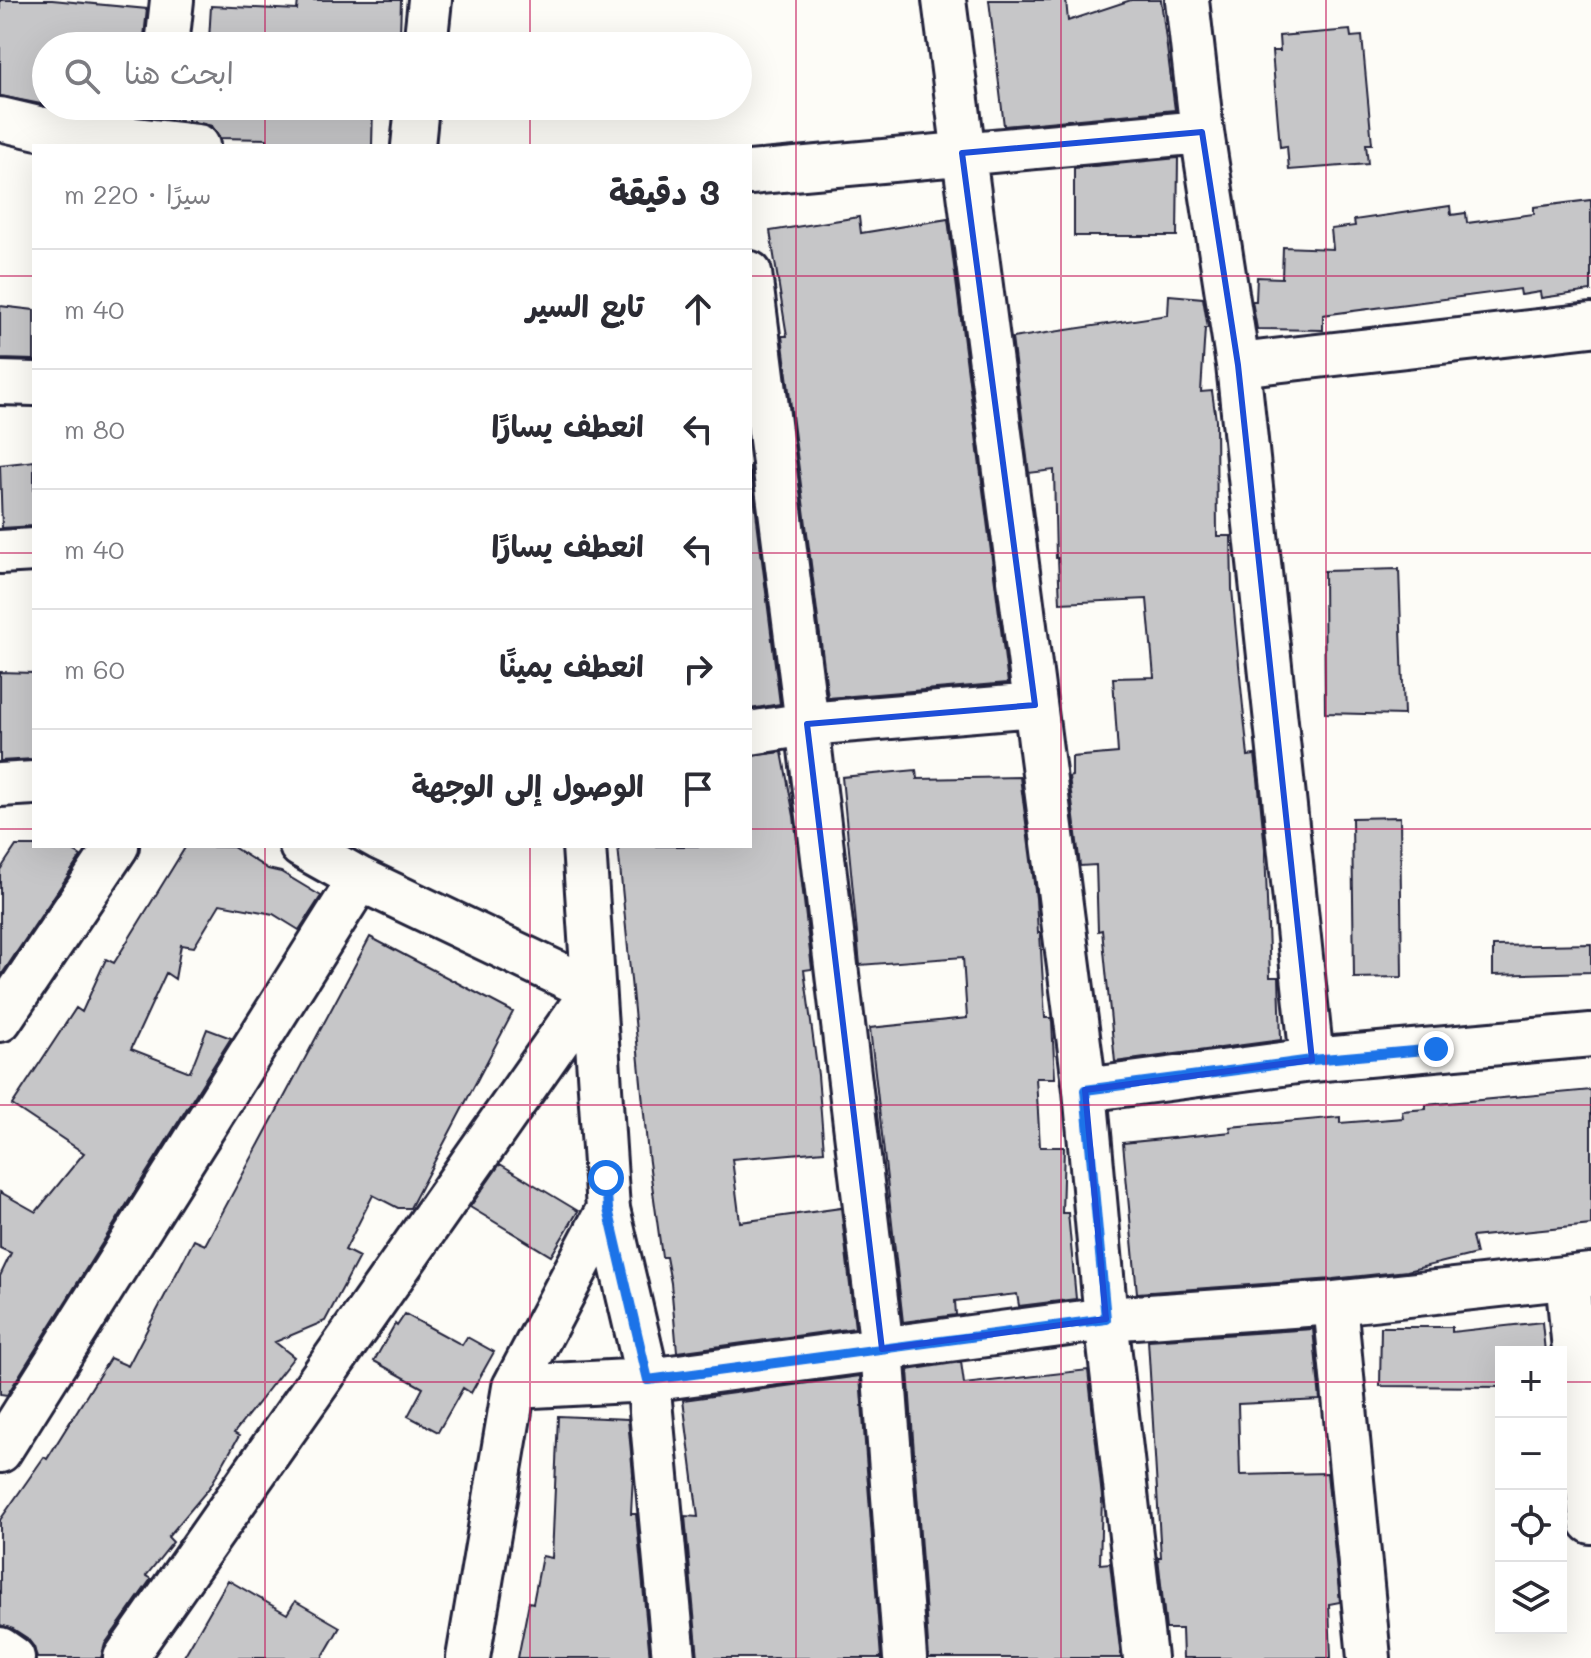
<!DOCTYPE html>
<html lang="ar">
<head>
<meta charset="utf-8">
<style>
	:root { --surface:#fff; --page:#f7f7f7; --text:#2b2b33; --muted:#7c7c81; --line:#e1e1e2 }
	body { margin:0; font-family:Mali,"Playpen Sans Arabic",sans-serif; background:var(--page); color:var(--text); direction:rtl }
	.controls { position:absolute; right:24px; bottom:24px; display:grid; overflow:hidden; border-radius:0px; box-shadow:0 8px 32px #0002 }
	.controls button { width:72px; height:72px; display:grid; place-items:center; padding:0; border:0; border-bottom:2px solid var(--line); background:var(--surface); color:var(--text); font:40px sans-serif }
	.stop { position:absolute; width:24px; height:24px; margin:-18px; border:6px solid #1a73e8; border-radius:50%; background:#fff }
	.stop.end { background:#1a73e8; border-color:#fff; box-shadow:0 2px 8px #0008 }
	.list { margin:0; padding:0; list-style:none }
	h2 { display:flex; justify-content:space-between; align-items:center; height:104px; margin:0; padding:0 32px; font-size:34px }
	h2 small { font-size:26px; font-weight:400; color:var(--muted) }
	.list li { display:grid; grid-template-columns:52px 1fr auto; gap:24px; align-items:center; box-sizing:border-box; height:120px; padding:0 32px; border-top:2px solid var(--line) }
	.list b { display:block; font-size:30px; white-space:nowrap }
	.list em { font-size:26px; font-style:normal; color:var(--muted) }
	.icon { flex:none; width:44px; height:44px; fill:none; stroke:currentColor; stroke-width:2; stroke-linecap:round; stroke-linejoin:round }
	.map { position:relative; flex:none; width:1591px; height:1658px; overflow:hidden; direction:ltr }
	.search { position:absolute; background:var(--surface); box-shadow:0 8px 32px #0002; left:32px; top:32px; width:720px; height:88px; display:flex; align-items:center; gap:20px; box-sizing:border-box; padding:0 28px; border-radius:44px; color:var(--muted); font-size:30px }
	.panel { position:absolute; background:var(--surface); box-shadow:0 8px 32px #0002; left:32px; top:144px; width:720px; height:704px; border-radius:0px; direction:rtl }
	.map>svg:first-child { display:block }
	.building { fill:#c6c6c8; stroke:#22223b; stroke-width:2 }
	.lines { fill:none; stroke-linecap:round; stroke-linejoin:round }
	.minor-casing { stroke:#22223b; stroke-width:48 }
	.minor { stroke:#fdfcf7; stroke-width:42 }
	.route { stroke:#1a73e8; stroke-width:10 }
	.marked { fill:none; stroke:#1d4ed8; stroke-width:6; stroke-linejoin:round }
	.grid { fill:none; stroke:#c2185b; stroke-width:2; stroke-opacity:0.55 }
</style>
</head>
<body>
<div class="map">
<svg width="1591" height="1658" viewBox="0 0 1591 1658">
	<rect width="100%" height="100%" fill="#fdfcf7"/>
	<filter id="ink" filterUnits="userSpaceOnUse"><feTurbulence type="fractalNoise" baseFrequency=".0125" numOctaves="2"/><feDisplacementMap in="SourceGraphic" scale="16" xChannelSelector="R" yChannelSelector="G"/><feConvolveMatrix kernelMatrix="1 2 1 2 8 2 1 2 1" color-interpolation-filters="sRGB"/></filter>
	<g filter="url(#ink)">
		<path class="building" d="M0 0H52L147 9 143 46H46V105L0 96Z
			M298 0H401L400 37 384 36 383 46H296L209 40 211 6 297 10Z
			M989 0H1066L1068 21 1131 0H1161L1175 110 1004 126Z
			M1350 30 1351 37 1362 36 1372 144H1366L1368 164 1289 170 1287 146 1280 147 1272 51H1280L1279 36Z
			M189 106H373L372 146H267V139L220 138 212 126 188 121Z
			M1178 158 1177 236H1074V168Z
			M1591 200V291L1541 298 1540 292 1521 295 1520 289 1323 315V330L1257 329 1252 301H1256L1257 277 1282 278 1283 247 1333 249 1331 229 1355 226 1354 220 1450 206 1451 215 1466 213 1467 223 1534 214V207Z
			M859 217 861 233 948 219 1008 683 828 698 782 336H787L770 231Z
			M1169 295 1203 298 1208 328H1205L1201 392 1212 391 1216 420 1217 536H1231L1232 589 1241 687 1248 756 1255 755 1258 779 1265 849 1270 977H1279L1281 1040 1115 1062 1102 930 1098 931 1096 865 1080 866 1069 777 1072 776V757L1118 753 1113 678 1154 677 1147 599 1060 603 1058 558H1056L1054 470 1029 473 1012 338 1168 315Z
			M0 306 34 310V360L0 359Z
			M34 461V526L2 528 0 465Z
			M750 464 780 704 750 709Z
			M1399 569 1404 715 1325 713 1324 571Z
			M0 672 34 673V759L0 761Z
			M782 752 794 816 812 969 804 970 818 1075 824 1151 732 1159 740 1222 841 1208 855 1328 677 1352 671 1283 666 1257H662L648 1155 618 846H750V756Z
			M916 770 917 779 1020 777 1036 898 1038 933H1040L1045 1018H1051L1052 1022 1055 1078H1036L1040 1147H1064L1062 1213H1068L1076 1299 1019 1306 1017 1294 955 1301 956 1315 903 1322 870 1028 967 1018 963 957 860 965 842 777Z
			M1400 817 1402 977 1354 978 1352 818Z
			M16 846H65L81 856 0 977V870Z
			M186 846 233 847 268 869 281 872 321 896 299 930 273 914 220 904 194 947 181 945 175 979 166 973 131 1049 190 1072 207 1029 231 1038 7 1395 0 1394V1276L11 1253 0 1248V1192L36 1212 84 1153 12 1105 76 1008 82 1012 106 959 114 963Z
			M370 937 513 1012 410 1208H398L373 1195 345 1250 359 1257 325 1321 275 1342 294 1357 234 1433 239 1436 210 1487 168 1537 173 1542 146 1576 151 1579 105 1644 101 1658H37L34 1647 27 1638 13 1629 0 1625V1520L44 1457 47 1459 110 1358 128 1366 194 1240 205 1245Z
			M1591 944V972L1493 975V946Z
			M1591 1090V1225L1472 1237 1476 1254 1407 1271 1333 1279 1137 1293 1123 1143 1231 1132 1230 1127 1340 1117V1123L1403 1118 1402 1111 1426 1109V1105Z
			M500 1164 578 1211 551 1256 470 1207Z
			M405 1314 462 1345 467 1337 494 1352 471 1393 463 1388 438 1432 408 1416 423 1388 374 1361 395 1324 397 1326Z
			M1542 1322 1545 1352H1501V1387L1380 1386 1381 1327H1452V1332Z
			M1313 1329 1320 1400 1238 1404 1240 1475 1327 1473 1340 1602 1329 1604 1331 1658H1183L1182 1629H1166L1158 1557H1161L1148 1340Z
			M961 1362 964 1384 1088 1370 1102 1497 1100 1564 1110 1563 1121 1658H929L908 1370Z
			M860 1376 881 1658H698L685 1516 698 1517 683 1400Z
			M558 1416 628 1419 633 1474 631 1514H636L650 1658H518L529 1602 533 1603 542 1556 552 1558Z
			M228 1580 287 1614 295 1601 340 1627 322 1658H183Z"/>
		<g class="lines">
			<defs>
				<path id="minor" d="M944 0 1085 1090 1106 1319 1145 1658
					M1187 0 1202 132 1238 365 1312 1060 1591 1035
					M167 46 172 0
					M425 46 430 0
					M0 119 38 128 198 146
					M413 146 417 106
					M750 173 1202 132
					M750 273 807 724 882 1349 905 1658
					M1238 365 1591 325
					M0 383 34 384
					M0 552 34 550
					M750 733 807 724 1035 705
					M0 785 34 783
					M584 846 608 1209 648 1380 674 1658
					M0 1020 117 846
					M1085 1090 1312 1060
					M1567 1278 1591 1522
					M1335 1303 1369 1658
					M514 1387 608 1209
					M0 1451 360 879
					M0 1649 13 1658
					M125 1658 593 990 360 879 301 846
					M468 1658 514 1387 648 1380 1106 1319 1335 1303 1591 1275"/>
			</defs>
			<use href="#minor" class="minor-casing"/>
			<use href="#minor" class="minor"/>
		</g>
	</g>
	<g class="lines" filter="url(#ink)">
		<path class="route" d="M606 1178 608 1209 648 1380 1106 1319 1085 1090 1312 1060 1436 1049"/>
	</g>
	<path class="marked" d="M1202 132 1238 365 1312 1060 1085 1090 1106 1319 882 1349 807 724 1035 705 962 153Z"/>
	<path class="grid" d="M265 0V46M530 0V46M796 0V1658M1061 0V1658M1326 0V1658M265 106V146M530 106V146M0 276H34M750 276H1591M0 553H34M750 553H1591M0 829H34M750 829H1591M265 846V1658M530 846V1658M0 1105H1591M0 1382H1501M1561 1382H1591"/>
</svg>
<div class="controls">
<button>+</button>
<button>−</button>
<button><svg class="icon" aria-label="locate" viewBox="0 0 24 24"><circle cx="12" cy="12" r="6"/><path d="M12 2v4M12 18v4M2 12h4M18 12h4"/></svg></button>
<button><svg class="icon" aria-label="layers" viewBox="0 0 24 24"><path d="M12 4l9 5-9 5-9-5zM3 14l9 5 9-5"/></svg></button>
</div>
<div class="stop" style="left:606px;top:1178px"></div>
<div class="stop end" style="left:1436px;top:1049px"></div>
<div class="search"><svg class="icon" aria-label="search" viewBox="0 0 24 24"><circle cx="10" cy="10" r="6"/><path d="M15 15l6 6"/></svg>ابحث هنا</div>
<section class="panel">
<h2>3 دقيقة<small>سيرًا · 220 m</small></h2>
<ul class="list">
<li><svg class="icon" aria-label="ahead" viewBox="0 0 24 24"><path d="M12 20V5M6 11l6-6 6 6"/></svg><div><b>تابع السير</b></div><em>40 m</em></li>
<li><svg class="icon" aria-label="left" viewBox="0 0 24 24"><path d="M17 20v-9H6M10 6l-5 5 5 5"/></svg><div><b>انعطف يسارًا</b></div><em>80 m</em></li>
<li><svg class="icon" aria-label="left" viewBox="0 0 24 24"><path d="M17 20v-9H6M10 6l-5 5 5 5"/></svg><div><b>انعطف يسارًا</b></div><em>40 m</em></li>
<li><svg class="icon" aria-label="right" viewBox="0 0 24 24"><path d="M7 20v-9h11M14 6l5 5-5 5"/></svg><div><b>انعطف يمينًا</b></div><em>60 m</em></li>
<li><svg class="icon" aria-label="arrive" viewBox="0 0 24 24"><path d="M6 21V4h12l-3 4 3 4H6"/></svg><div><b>الوصول إلى الوجهة</b></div></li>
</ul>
</section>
</div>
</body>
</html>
